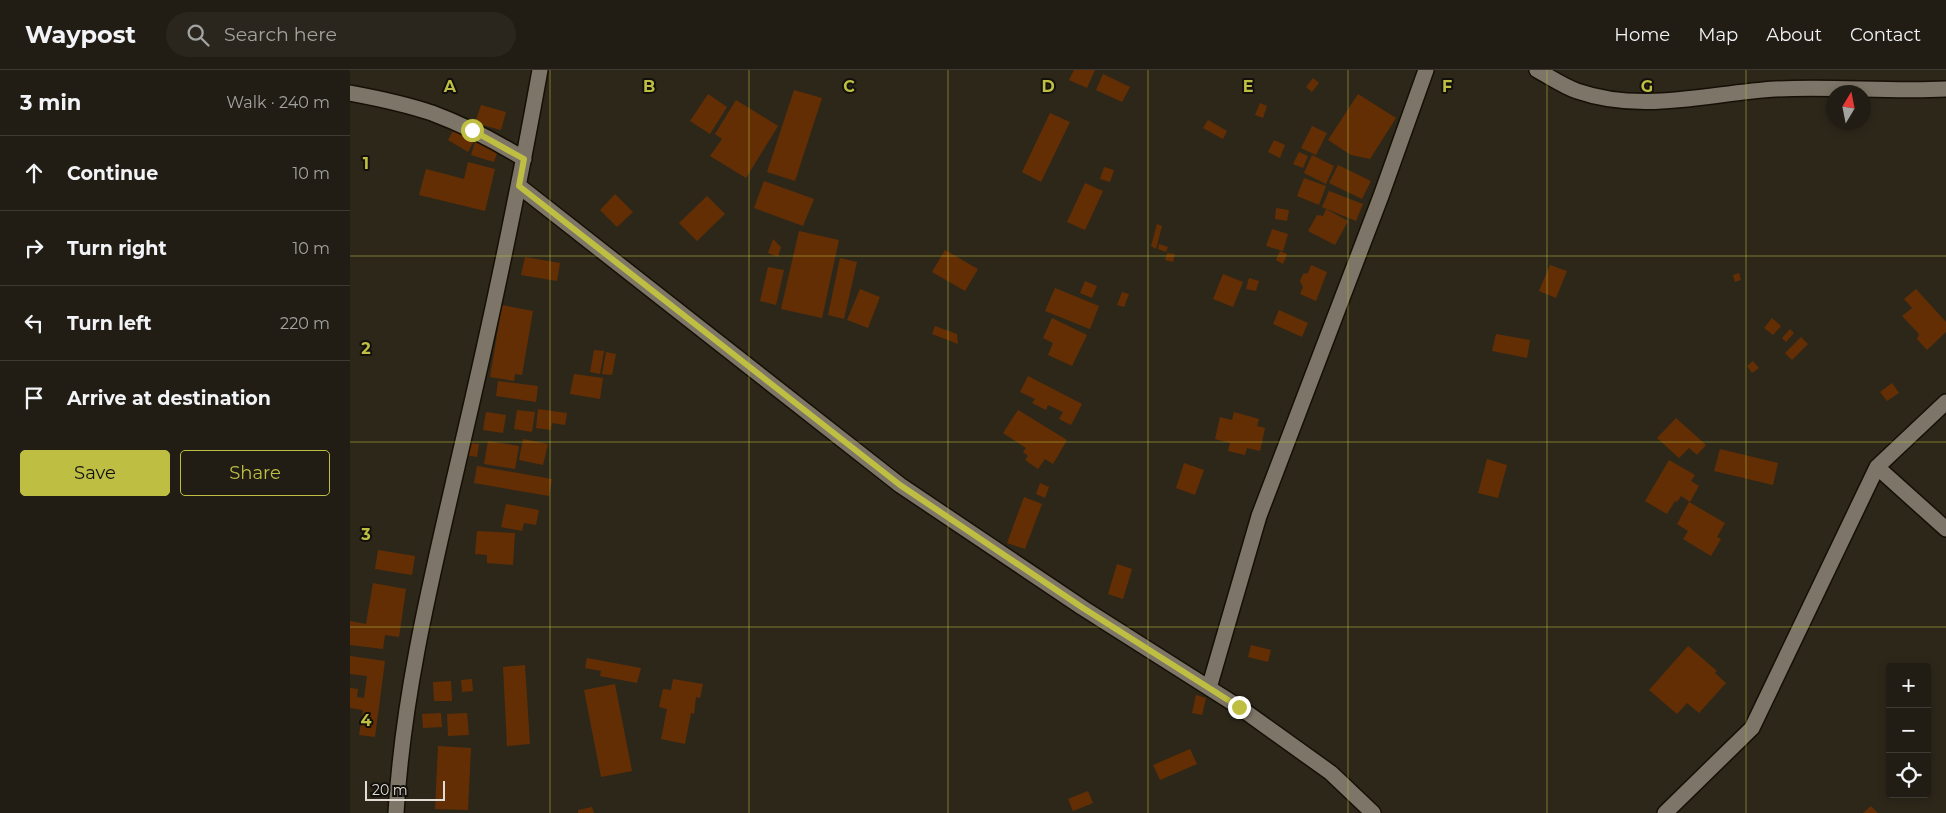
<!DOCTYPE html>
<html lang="en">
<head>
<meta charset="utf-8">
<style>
	:root { --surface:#221d14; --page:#2a261d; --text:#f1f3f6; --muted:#a2a2a0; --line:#3f3b34; --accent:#bebf42 }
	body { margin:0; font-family:Montserrat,sans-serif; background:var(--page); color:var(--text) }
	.controls { position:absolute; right:15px; bottom:15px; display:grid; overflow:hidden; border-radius:5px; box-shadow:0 2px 8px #0003 }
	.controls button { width:45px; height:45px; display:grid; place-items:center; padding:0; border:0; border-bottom:1px solid var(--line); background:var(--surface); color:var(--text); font:25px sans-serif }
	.compass { position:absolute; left:1476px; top:15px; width:45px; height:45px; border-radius:50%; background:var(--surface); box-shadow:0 2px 8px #0003; rotate:10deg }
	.scale { position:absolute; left:15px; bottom:12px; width:80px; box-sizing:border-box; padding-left:5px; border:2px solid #e0dcd4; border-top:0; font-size:14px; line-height:18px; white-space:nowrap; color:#e0dcd4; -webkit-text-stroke:4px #13100b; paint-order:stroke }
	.stop { position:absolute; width:15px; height:15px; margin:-11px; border:4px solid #bebf42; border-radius:50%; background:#fff }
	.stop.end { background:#bebf42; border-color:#fff; box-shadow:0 1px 5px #0008 }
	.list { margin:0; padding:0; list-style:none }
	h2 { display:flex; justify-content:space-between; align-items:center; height:65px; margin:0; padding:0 20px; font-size:21px }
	h2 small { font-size:16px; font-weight:400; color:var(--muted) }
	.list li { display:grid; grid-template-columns:32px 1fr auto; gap:15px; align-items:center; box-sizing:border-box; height:75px; padding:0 20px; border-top:1px solid var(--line) }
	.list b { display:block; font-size:19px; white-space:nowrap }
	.list em { font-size:16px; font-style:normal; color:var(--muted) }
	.actions { display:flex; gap:10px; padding:15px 20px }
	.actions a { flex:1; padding:11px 0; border:1px solid var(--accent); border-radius:5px; text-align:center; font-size:18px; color:var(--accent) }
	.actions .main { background:var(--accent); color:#111 }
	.icon { flex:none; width:28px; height:28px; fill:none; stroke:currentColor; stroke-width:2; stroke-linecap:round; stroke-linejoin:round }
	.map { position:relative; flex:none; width:1596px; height:743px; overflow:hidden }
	header { display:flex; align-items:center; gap:30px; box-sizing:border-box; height:70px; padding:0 25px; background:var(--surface); border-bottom:1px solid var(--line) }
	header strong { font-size:24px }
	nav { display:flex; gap:28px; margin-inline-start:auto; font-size:18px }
	.search { width:350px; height:45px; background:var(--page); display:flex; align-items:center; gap:12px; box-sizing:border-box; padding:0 18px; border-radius:28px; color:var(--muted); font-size:19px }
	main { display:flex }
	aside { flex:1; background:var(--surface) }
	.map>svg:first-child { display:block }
	.building { fill:#642e04 }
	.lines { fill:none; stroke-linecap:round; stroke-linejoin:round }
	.minor-casing { stroke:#150f05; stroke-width:18 }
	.minor { stroke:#7d7567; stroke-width:15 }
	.route { stroke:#bebf42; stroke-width:6 }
	.grid { fill:none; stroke:#bebf42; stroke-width:1; stroke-opacity:0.55 }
	.grid-label { font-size:16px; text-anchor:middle; font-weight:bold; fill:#bebf42; stroke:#13100b; stroke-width:4; stroke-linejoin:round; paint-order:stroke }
</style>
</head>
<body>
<header>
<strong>Waypost</strong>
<div class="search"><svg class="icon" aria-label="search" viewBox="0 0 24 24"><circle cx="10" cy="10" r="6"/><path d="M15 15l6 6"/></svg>Search here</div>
<nav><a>Home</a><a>Map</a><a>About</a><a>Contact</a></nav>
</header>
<main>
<aside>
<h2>3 min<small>Walk · 240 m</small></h2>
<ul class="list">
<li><svg class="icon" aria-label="ahead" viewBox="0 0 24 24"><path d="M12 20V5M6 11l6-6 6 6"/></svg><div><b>Continue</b></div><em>10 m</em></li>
<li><svg class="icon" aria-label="right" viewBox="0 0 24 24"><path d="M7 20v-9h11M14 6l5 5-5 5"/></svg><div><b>Turn right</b></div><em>10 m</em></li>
<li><svg class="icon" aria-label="left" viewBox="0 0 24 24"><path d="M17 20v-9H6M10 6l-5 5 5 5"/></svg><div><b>Turn left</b></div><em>220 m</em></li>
<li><svg class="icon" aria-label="arrive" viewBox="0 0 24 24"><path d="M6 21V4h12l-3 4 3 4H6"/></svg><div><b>Arrive at destination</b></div></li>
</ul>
<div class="actions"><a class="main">Save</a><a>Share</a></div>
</aside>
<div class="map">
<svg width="1596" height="743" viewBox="0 0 1596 743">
	<rect width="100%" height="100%" fill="#2d271a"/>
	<path class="building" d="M724 0H745L737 18 719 10Z
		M753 4 780 17 772 32 746 20Z
		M963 8 969 13 962 22 956 17Z
		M444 20 472 28 445 111 417 102Z
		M358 24 377 37 360 64 340 51Z
		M1008 24 1046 48 1020 89 1001 85 978 70Z
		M386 30 428 56 396 108 360 86 372 69 365 64Z
		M910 33 917 36 913 48 905 45Z
		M131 35 156 42 151 60 125 53Z
		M700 43 720 52 691 112 672 102Z
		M858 50 877 61 873 69 853 58Z
		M962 56 977 63 966 85 951 78Z
		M104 59 124 71 118 82 98 70Z
		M924 70 935 75 930 88 918 82Z
		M125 72 148 80 144 92 121 85Z
		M949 82 958 86 953 98 943 94Z
		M962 85 984 96 976 114 954 103Z
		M118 92 145 99 135 141 69 125 76 99 114 109Z
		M988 95 1021 111 1012 129 979 113Z
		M754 97 764 100 760 112 750 109Z
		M954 108 976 116 969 135 947 126Z
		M414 111 464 129 453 156 404 138Z
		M735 113 753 121 735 160 717 152Z
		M979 121 1013 134 1006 151 972 137Z
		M265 124 283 142 267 157 250 140Z
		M357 126 375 144 347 171 329 153Z
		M926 138 939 140 937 151 925 149Z
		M976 139 998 151 985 175 958 161 967 145 973 146Z
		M807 154 812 156 806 179 801 176Z
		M922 159 938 164 933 181 916 176Z
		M449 161 489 170 472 248 431 239Z
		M423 169 431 177 428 187 418 183Z
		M809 174 818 177 816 182 808 179Z
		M595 180 628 199 615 221 582 202Z
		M930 181 937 184 933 194 926 190Z
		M817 183 825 184 823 192 815 190Z
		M175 187 210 193 207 211 171 205Z
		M490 188 507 192 494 249 478 245Z
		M961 195 977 202 966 231 950 224 953 217 950 211 953 204 958 203Z
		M1200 195 1217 201 1206 228 1189 221Z
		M418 197 434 200 426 235 410 231Z
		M1389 203 1391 210 1385 212 1383 205Z
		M873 204 893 212 883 237 863 229Z
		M899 208 909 211 906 221 896 219Z
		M735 211 747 216 742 228 730 223Z
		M705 218 749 236 740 259 695 241Z
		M510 219 530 227 518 258 497 250Z
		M1566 219 1596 252V262L1577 280 1567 269 1569 264 1552 246 1562 238 1554 229Z
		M772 222 779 224 774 237 767 235Z
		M152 235 183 241 172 305 165 304 164 311 140 307Z
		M929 240 958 253 952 267 923 254Z
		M702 248 737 265 722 296 698 285 703 273 693 268Z
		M1422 248 1431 256 1423 265 1414 258Z
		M585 256 607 264 608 274 582 264Z
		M1440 259 1444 263 1436 272 1432 268Z
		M1146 264 1180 270 1177 288 1142 281Z
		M1451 267 1458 274 1442 290 1435 283Z
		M244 280 254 281 250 304 240 302Z
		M256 282 266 284 262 305 252 304Z
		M1403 291 1409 298 1402 303 1397 296Z
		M224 304 253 308 250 329 220 324Z
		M678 306 732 334 721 355 709 349 713 342 698 335 696 340 682 333 685 329 670 322Z
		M148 311 188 316 186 332 146 326Z
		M1542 313 1549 323 1537 331 1530 322Z
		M188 339 217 343 215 355 202 353 201 360 186 358Z
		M167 340 185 342 182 362 164 359Z
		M668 340 717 370 703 394 695 389 688 399 675 390 678 386 673 382 676 378 653 363Z
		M136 342 156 345 153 363 133 360Z
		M884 342 909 349 907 356 915 358 910 381 897 378 895 385 878 381 880 373 865 369 870 347 882 350Z
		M1326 348 1356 375 1347 385 1339 378 1329 388 1307 368Z
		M173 369 198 374 193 395 169 390Z
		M138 371 169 376 165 399 134 394Z
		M118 373 129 374 127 387 116 385Z
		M1370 379 1428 393 1423 415 1364 401Z
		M1137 389 1157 395 1148 428 1128 423Z
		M1319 390 1345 405 1341 411 1349 416 1340 432 1331 426 1327 432 1325 431 1317 444 1295 431Z
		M834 393 854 400 845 425 826 418Z
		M127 396 202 409 199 426 124 413Z
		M690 413 699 417 695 428 686 424Z
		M674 427 692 434 675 479 657 473Z
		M1339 432 1375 453 1367 467 1371 469 1361 486 1333 469 1338 461 1327 454Z
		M156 434 189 440 186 455 174 453 172 461 151 457Z
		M127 461 165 463 163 495 137 493V485L125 484Z
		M28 480 65 486 62 505 25 499Z
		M767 494 782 499 773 529 758 524Z
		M23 513 56 519 49 567 35 565 33 579 0 575V551L16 554Z
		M901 575 921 580 918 592 898 587Z
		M1338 576 1367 601 1365 603 1376 613 1349 643 1337 633 1327 644 1299 620Z
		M0 586 35 591 25 667 9 665 13 640 0 638V618L8 619 7 627 14 628 17 606 0 604Z
		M237 588 291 598 287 613 250 606 251 601 235 598Z
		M175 595 180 674 157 676 153 597Z
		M122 609 123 621 112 622 111 610Z
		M323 609 353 614 350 628 346 627 344 644 341 643 335 674 311 669 317 639 309 637 313 619 321 620Z
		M101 611 102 631H84L83 612Z
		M265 614 282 701 251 707 234 620Z
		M846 625 856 628 852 645 842 643Z
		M91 643 92 657 73 658 72 644Z
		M117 643 119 665 98 666 97 644Z
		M88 676 121 678 118 740 85 739Z
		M840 679 847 694 810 710 803 695Z
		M738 721 743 733 723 741 718 729Z
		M1521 736 1528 743H1513Z
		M242 737 244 743H228V740Z"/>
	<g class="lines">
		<defs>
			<path id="minor" d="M1187 0C1200 7 1213 16 1227 21 1293 44 1359 23 1426 19 1483 16 1539 22 1596 19
				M0 23C27 28 56 34 82 43 114 55 145 71 174 89
				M169 116 550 415 733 538 889 637 981 703 1023 743
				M1527 397 1596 459
				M859 618 909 446 1031 126 1076 0
				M46 743C53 621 83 502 110 384 140 256 167 129 190 0
				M1315 743 1402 658 1527 397 1596 332"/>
		</defs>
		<use href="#minor" class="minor-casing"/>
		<use href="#minor" class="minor"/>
	</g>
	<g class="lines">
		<path class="route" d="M122 60 174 89 169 116 550 415 733 538 889 637"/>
	</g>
	<path class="grid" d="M200 0V743M399 0V743M598 0V743M798 0V743M998 0V743M1197 0V743M1396 0V743M0 186H1596M0 372H1596M0 557H1596"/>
	<g class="grid-label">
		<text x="100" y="22">A</text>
		<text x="299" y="22">B</text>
		<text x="499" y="22">C</text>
		<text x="698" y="22">D</text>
		<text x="898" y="22">E</text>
		<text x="1097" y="22">F</text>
		<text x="1297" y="22">G</text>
		<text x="16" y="99">1</text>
		<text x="16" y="284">2</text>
		<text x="16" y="470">3</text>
		<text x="16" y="656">4</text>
	</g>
</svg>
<div class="controls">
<button>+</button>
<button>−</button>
<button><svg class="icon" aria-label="locate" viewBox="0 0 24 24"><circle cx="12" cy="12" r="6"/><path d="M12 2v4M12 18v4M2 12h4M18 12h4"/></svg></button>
</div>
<svg class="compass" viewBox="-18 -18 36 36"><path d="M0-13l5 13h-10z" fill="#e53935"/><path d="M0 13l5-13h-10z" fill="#a2a2a0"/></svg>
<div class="scale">20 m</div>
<div class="stop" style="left:122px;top:60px"></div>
<div class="stop end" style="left:889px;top:637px"></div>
</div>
</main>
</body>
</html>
